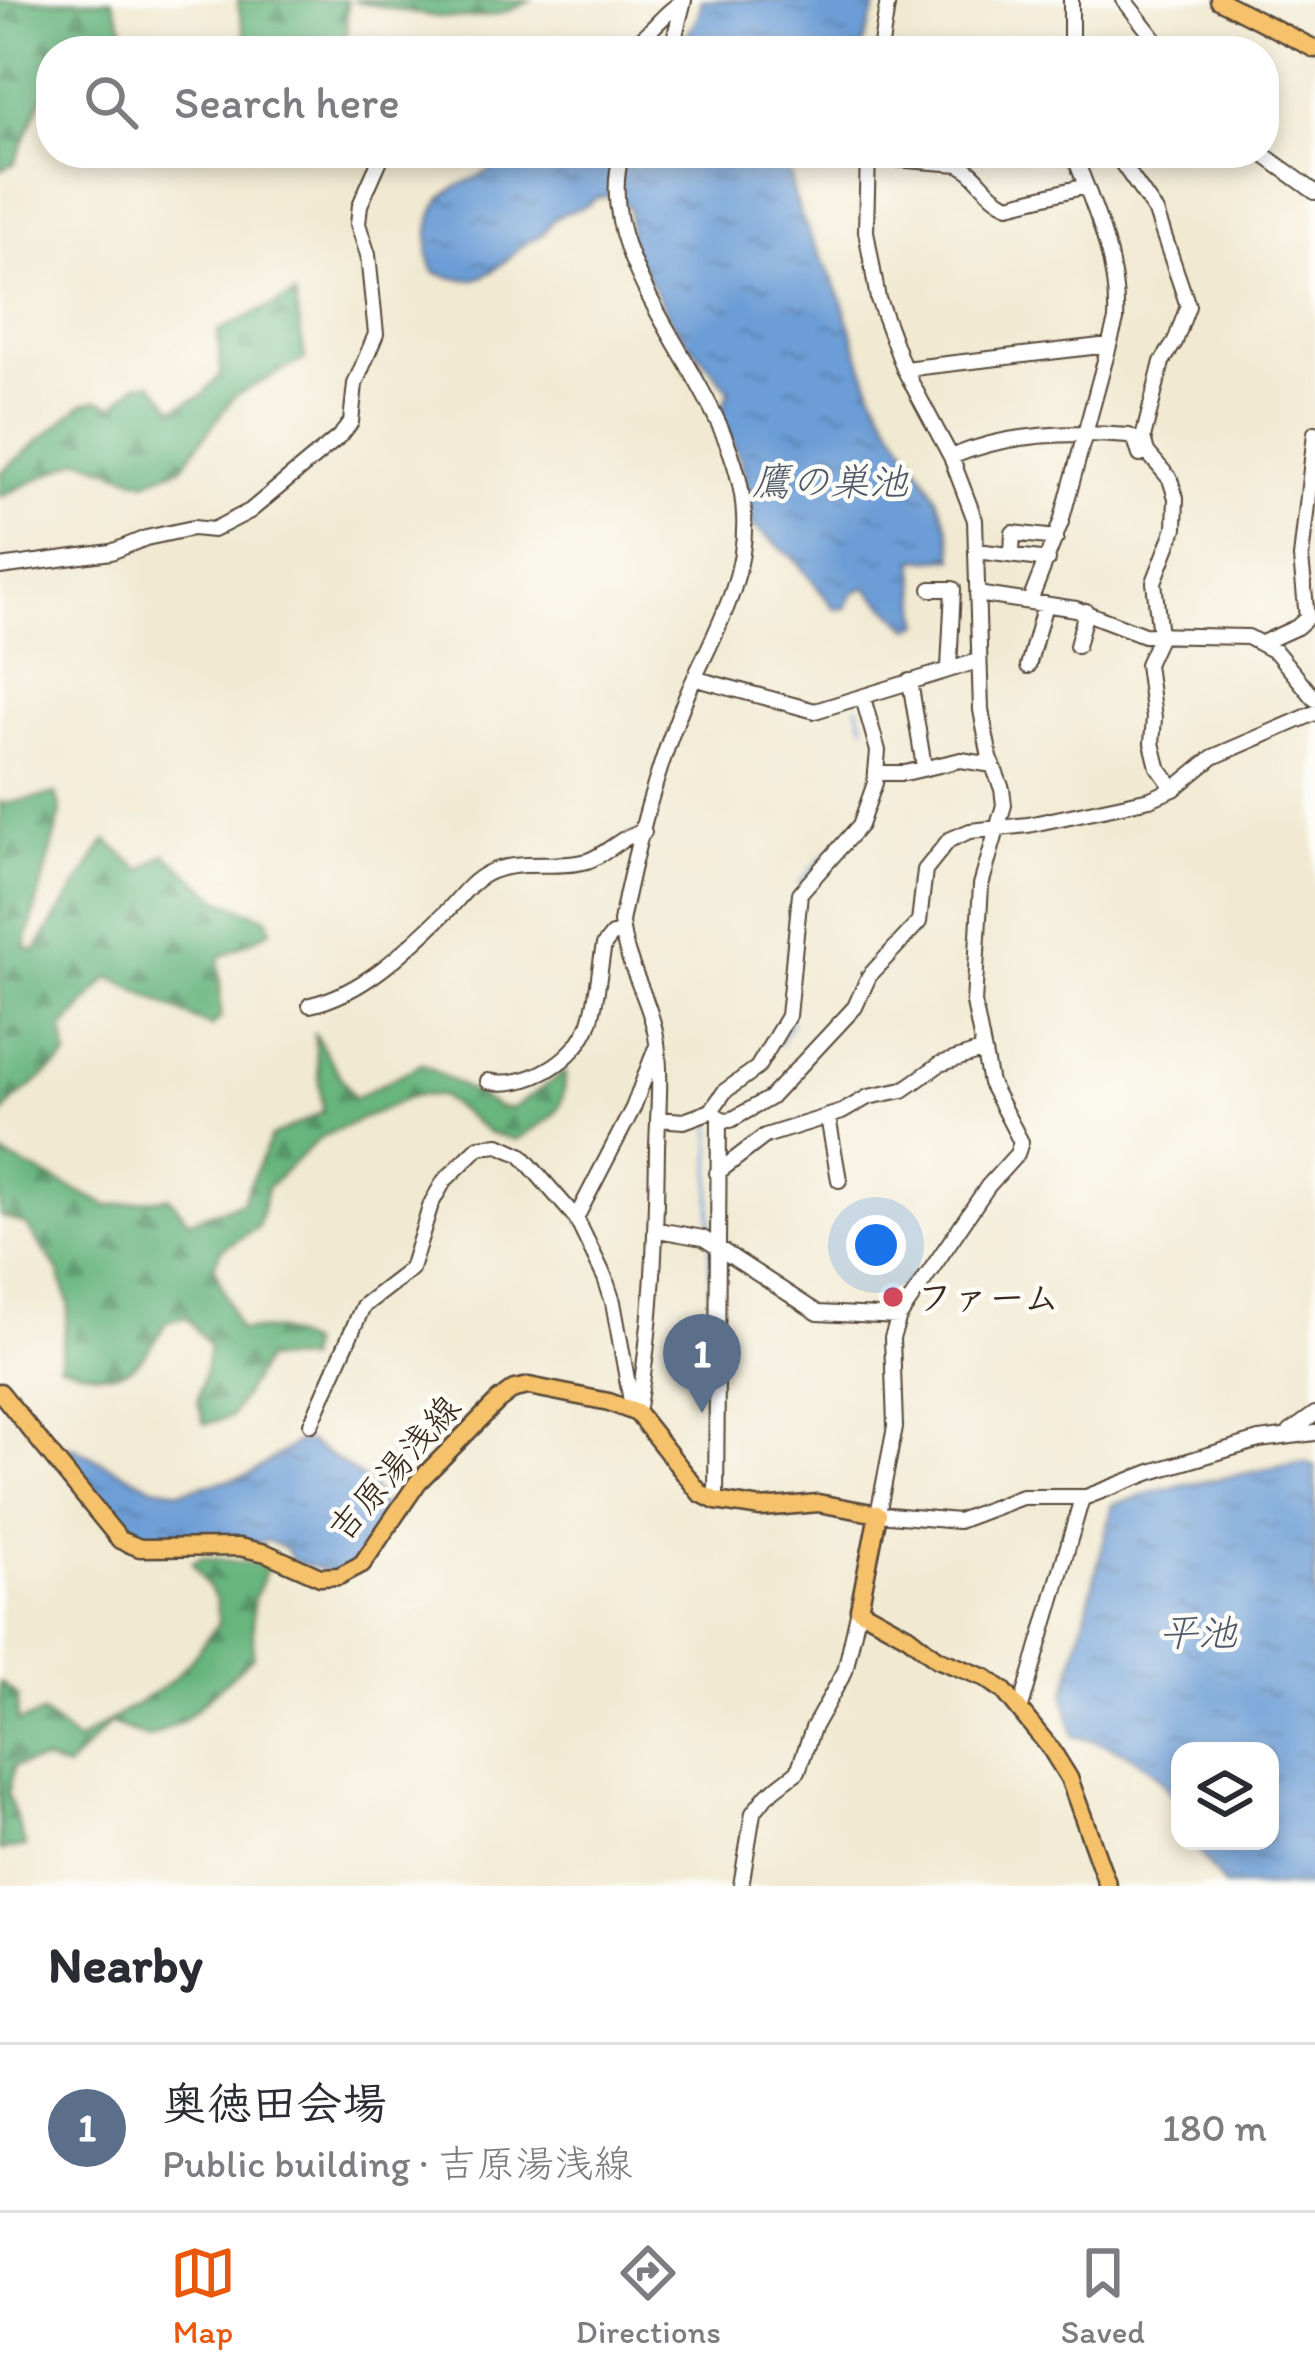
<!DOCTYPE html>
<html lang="en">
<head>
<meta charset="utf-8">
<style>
	:root { --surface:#fff; --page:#f7f7f7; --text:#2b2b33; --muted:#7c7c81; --line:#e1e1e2; --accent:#ea580c }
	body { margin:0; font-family:Itim,"Klee One",sans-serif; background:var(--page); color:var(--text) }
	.controls { position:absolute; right:36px; bottom:36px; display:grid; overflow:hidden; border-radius:24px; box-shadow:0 6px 18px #0003 }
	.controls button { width:108px; height:108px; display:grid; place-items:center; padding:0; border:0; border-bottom:3px solid var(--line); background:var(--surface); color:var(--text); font:60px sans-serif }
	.you { position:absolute; left:876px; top:1245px; width:42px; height:42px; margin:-30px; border:9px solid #fff; border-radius:50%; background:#1a73e8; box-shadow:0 0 0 18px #1a73e833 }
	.badge { display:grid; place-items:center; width:78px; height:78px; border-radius:50%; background:var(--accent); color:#fff; font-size:39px; font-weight:700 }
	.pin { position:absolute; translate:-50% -99px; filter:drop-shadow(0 3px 6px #0008) }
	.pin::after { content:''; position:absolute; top:63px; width:42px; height:36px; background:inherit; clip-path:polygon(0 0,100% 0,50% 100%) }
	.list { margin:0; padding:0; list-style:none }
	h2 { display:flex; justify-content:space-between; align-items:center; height:156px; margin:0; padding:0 48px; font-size:51px }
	h2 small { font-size:39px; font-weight:400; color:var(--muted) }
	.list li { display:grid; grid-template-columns:78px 1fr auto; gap:36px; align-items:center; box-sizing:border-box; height:168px; padding:0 48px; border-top:3px solid var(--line) }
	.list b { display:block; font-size:45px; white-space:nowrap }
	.list p { margin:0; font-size:39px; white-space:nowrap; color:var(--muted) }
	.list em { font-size:39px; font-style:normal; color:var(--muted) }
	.icon { flex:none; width:66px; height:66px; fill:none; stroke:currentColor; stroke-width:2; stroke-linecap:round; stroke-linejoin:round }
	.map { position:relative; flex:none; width:1315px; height:1886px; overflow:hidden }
	.search { position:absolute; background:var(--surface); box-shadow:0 6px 18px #0003; left:36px; right:36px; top:36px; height:132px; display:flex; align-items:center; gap:30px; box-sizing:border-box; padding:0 42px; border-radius:48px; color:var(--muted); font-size:45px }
	.sheet { height:324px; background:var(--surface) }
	nav { display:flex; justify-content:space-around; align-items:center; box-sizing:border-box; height:168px; border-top:3px solid var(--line); background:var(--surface); font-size:33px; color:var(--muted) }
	nav a { display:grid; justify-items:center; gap:6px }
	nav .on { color:var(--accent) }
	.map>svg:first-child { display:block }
	.forest { fill:url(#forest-firs); stroke:#52704e; stroke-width:3 }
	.water { fill:url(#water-ripples); stroke:#54647a; stroke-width:3 }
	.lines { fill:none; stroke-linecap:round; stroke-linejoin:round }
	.stream { stroke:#6c9dd6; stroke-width:3 }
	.minor-casing { stroke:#564739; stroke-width:18 }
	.major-casing { stroke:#564739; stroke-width:21 }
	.minor { stroke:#fff; stroke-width:14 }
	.major { stroke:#f5c16b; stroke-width:16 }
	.poi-dot { fill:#d1495b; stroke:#fdfcf7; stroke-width:4.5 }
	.labels { text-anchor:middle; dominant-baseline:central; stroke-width:9; stroke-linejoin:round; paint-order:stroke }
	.poi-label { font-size:36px; font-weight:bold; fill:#3b2a1e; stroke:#fdfcf7; text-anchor:start }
	.street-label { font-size:36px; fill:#3b2a1e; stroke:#fdfcf7 }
	.water-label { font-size:39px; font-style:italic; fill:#4f5868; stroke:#fdfcf7 }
</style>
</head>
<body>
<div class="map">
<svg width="1315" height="1886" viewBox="0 0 1315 1886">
	<defs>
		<pattern id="forest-firs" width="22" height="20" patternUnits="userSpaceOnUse" patternTransform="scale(3)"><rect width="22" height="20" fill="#68b57e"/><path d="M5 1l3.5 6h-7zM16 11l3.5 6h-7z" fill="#579367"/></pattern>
		<pattern id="water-ripples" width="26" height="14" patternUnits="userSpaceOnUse" patternTransform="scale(3)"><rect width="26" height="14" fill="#6c9dd6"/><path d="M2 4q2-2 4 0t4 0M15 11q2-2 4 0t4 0" fill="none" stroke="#5a80ad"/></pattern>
	</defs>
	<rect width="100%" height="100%" fill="#fdfcf7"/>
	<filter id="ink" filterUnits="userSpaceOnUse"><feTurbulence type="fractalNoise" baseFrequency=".00833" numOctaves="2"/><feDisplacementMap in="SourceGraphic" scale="24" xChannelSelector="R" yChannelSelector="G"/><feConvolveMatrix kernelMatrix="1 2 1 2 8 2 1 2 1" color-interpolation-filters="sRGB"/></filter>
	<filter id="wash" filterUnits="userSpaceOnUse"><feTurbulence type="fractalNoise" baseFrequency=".004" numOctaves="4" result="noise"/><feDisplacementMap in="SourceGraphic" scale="48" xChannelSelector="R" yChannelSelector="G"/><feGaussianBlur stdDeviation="2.7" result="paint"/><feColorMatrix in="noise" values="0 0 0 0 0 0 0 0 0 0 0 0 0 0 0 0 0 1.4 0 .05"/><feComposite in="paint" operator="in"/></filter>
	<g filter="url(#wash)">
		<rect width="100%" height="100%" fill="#f1e9d1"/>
		<path class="forest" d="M0 0H112L133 51H51V97L43 95 15 163 0 170Z
			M237 0H347L346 51H248Z
			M352 0H530C478 34 409 12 352 0Z
			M295 295 305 359 234 396 182 467 145 482 81 459 0 497V473L83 404 98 400 114 406 138 384 152 383 174 408 203 395 221 373 218 331Z
			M56 794 61 812 25 947 35 951 106 840 141 870 165 854 220 900 267 918 271 930 219 958 221 1017 211 1027 109 977 63 1029 67 1058 13 1101 0 1118V801L3 804Z
			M314 1033 354 1098 422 1064 500 1108H513L565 1072C565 1119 551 1117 516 1140L489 1133 441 1096 415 1095 320 1138 267 1188 258 1227 221 1250 214 1266 239 1330H276L308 1344 306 1360 265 1359 231 1417 204 1424 198 1400 210 1347 187 1317 166 1322C136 1378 118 1382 59 1364L69 1306 59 1272 26 1225 0 1216V1154L109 1206 169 1197 189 1221 242 1202 271 1137 323 1112Z
			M201 1557 268 1566 253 1601V1656L185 1719 148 1738 110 1723 67 1768 45 1761 14 1766 8 1794 26 1847 0 1850V1682L17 1696 18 1722 43 1714 78 1742C109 1717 146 1703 176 1676 192 1661 205 1640 219 1622L216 1599 192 1562Z"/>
		<path class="water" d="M701 0H878L861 51H679C685 33 702 19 701 0Z
			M514 153H791C784 207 823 252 841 299 855 337 862 375 883 411 911 460 949 498 954 558L914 560 921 624 910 628 865 587 852 594 846 608 835 609 793 557 753 526 742 463 720 416 729 390 672 322 630 244 629 207 609 196 596 198C583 212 568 208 554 219 549 222 548 230 542 234 537 238 531 239 526 243 491 271 484 291 434 272 427 257 428 251 429 235 432 177 478 189 514 153Z
			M299 1441 309 1442C377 1487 426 1510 336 1575L293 1560 286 1549 266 1540 254 1544 137 1542 123 1516 103 1510 52 1443 74 1448 153 1487 181 1491 249 1475Z
			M1303 1462 1315 1466V1768L1309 1780 1315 1808V1886H1224L1192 1841H1270V1751H1180V1810C1160 1764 1122 1746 1074 1736L1065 1696 1113 1505 1157 1491Z"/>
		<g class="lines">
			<path class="stream" d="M857 706 864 725
				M799 884 828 851
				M789 960V940
				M779 1044 792 1022
				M719 1110 737 1091
				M710 1238 712 1117
				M710 1247V1391"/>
		</g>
	</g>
	<g filter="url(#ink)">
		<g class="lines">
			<defs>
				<path id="minor" d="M1124 0 1164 51
					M496 51 512 46 536 51
					M618 51C646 45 659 14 684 1
					M671 51 684 0
					M880 51 888 0
					M1071 51V0
					M622 153C586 269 739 389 744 515 748 589 705 646 680 712 655 776 634 854 621 922 625 964 649 996 656 1036 662 1072 658 1111 657 1147 656 1237 653 1324 637 1413
					M868 153 866 231 878 299 904 369 951 457 975 520 981 710 990 758 1002 789 1004 805 981 885 974 1003 990 1083 1021 1142 1017 1154 988 1186 899 1317 892 1338 895 1427 878 1514 958 1521 1022 1497H1086L1151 1472 1259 1440 1315 1433
					M1115 153 1156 212 1188 306 1175 342 1162 362 1143 438 1147 452 1170 479 1176 498 1175 528 1154 582 1160 636 1147 664 1154 718 1152 743 1158 767 1174 789
					M1261 153 1315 192
					M868 157 959 164C979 174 987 197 1009 205L1086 186
					M904 369 1109 345
					M951 457C1007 433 1070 431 1129 436L1135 439 1140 455
					M977 551 1048 560
					M1012 553 1013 533 1056 538
					M0 567 111 552 146 538 193 528 213 530 250 511 341 435 351 422 355 384 376 334 368 255 358 224 360 205 383 153
					M931 589H953L949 668
					M977 594 1076 609 1144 635 1248 637 1276 652 1315 699
					M1030 601 1061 522 1116 320C1119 262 1094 206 1073 153
					M1262 643 1297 627 1307 618 1301 558 1315 433
					M1077 646 1086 611
					M1028 666 1045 604
					M697 679 815 711 978 661
					M910 681 924 767
					M877 773H905L961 760 993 765
					M310 1005C362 994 408 949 446 912 459 899 470 882 486 874 516 858 555 870 587 861 607 855 624 833 644 832
					M488 1081C527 1090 577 1060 590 1022 598 997 599 970 604 945L612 935 622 933
					M828 1117 839 1180
					M658 1119 684 1121 711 1111 725 1091 757 1068 788 1016 800 893 860 825 875 783 878 751 863 698
					M720 1119 731 1120 770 1098 855 1007 869 976 919 922 925 870 949 840 970 831 1028 825 1150 799 1174 789 1213 757 1315 713
					M717 1173 765 1136 842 1112 868 1097 903 1090 940 1064 981 1051
					M576 1218 633 1108 655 1050
					M658 1230 703 1238 818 1313 899 1317
					M311 1424 363 1306 411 1269 431 1204 444 1181 479 1147 499 1145 521 1155 576 1218 605 1278 613 1302 633 1412
					M1290 1432 1315 1414
					M716 1501 719 1117
					M1020 1711 1082 1498
					M741 1886 753 1813 767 1795 798 1771 813 1728 845 1671 859 1609"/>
				<path id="major" d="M1219 0 1315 49
					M0 1392 120 1540 140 1548 239 1547 266 1553 320 1577 339 1576 362 1564 418 1482 498 1401 514 1389 529 1386 609 1402 637 1413 700 1493 716 1501 761 1508 818 1503 878 1514 859 1609 908 1636 937 1659 986 1678 1004 1691 1051 1749 1069 1778 1108 1886"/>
			</defs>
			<use href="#minor" class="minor-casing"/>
			<use href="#major" class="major-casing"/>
			<use href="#minor" class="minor"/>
			<use href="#major" class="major"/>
		</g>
	</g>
	<circle class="poi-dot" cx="893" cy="1297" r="12"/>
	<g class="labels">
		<g class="poi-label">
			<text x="917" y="1297">ファーム</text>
		</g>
		<g class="street-label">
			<text transform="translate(394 1468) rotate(-49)">吉原湯浅線</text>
		</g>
		<g class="water-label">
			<text x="830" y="481">鷹の巣池</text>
			<text x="1198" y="1632">平池</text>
		</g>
	</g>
</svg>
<div class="controls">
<button><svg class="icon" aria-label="layers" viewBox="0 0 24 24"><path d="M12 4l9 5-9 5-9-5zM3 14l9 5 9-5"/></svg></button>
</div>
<div class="you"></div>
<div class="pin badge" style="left:702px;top:1413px;background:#5c6f8a">1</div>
<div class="search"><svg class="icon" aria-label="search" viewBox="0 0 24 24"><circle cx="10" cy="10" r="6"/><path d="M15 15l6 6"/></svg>Search here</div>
</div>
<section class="sheet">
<h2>Nearby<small></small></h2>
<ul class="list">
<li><span class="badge" style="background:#5c6f8a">1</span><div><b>奥徳田会場</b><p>Public building · 吉原湯浅線</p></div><em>180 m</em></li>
</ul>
</section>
<nav>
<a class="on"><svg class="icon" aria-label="map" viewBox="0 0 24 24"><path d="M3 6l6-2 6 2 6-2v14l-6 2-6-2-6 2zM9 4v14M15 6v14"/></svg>Map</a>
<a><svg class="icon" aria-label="directions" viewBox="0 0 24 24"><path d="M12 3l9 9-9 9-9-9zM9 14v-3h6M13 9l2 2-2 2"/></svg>Directions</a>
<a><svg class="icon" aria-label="saved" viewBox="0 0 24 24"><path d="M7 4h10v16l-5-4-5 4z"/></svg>Saved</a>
</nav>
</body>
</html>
